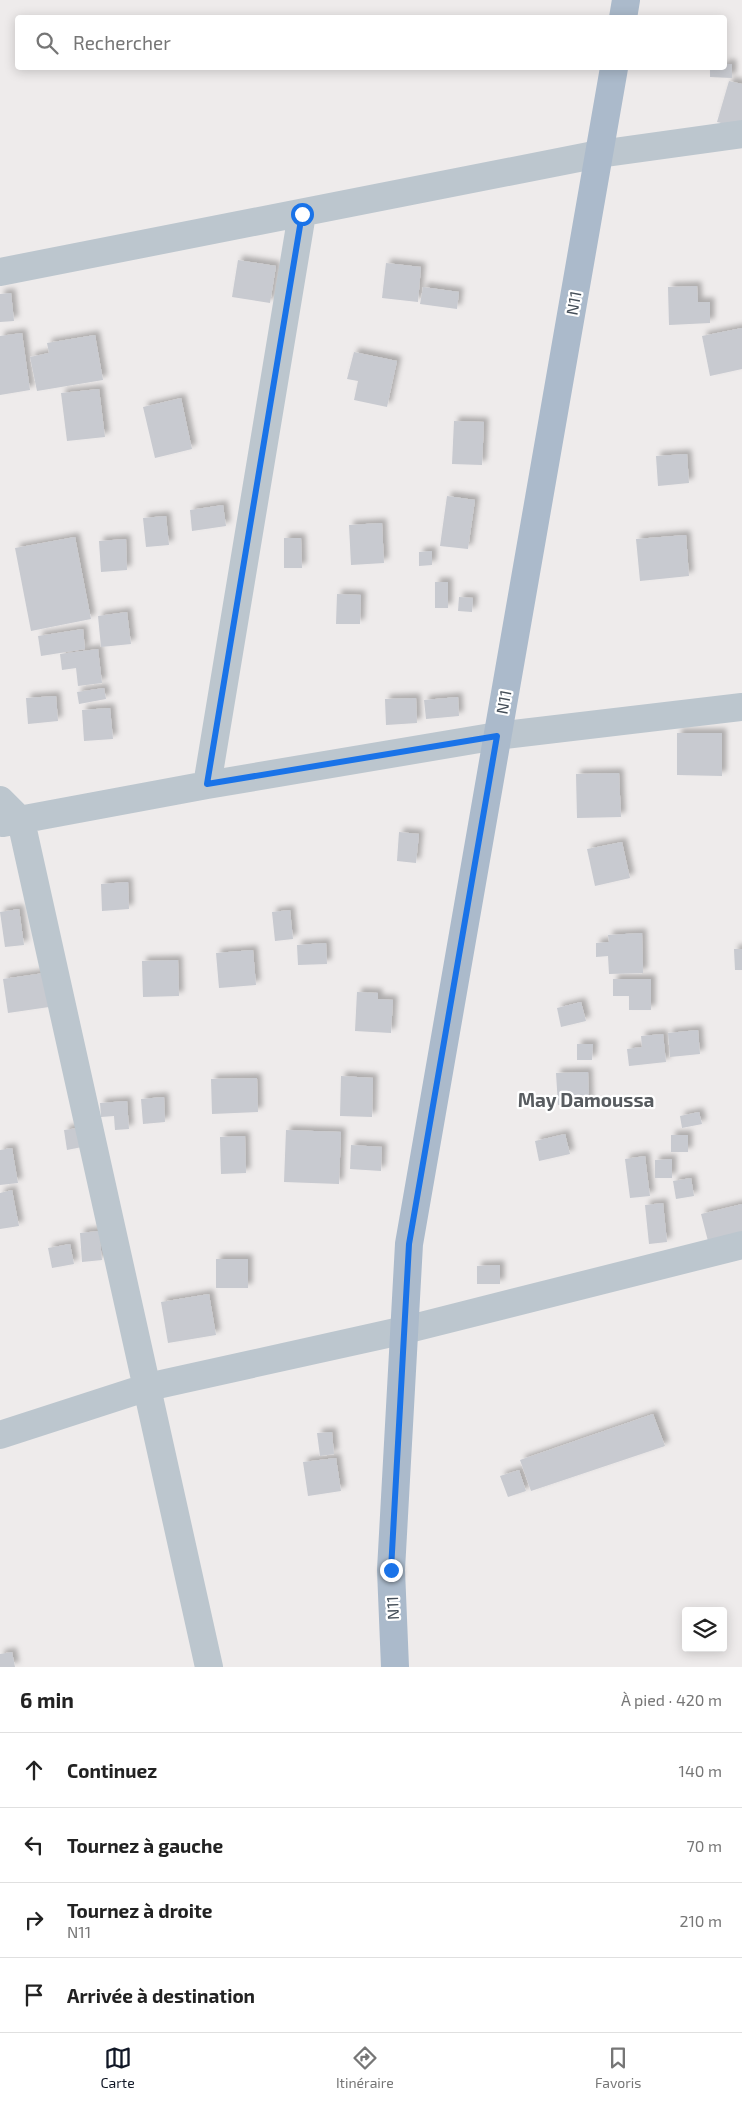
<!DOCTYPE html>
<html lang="fr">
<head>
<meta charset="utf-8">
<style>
	:root { --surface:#fff; --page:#f6f6f6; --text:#222; --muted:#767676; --line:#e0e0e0; --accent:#111827 }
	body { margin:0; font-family:"Exo 2",sans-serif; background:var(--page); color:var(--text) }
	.controls { position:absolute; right:15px; bottom:15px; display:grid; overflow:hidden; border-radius:5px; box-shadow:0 2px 12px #0003 }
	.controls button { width:45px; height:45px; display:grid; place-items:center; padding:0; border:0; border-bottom:1px solid var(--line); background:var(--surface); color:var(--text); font:25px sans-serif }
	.stop { position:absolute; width:15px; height:15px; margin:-11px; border:4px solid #1a73e8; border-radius:50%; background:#fff }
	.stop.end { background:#1a73e8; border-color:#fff; box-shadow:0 1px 5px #0008 }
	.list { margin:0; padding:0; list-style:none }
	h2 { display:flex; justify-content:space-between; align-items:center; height:65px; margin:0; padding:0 20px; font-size:21px }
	h2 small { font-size:16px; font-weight:400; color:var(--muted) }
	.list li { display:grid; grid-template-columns:32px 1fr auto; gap:15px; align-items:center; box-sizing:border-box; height:75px; padding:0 20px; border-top:1px solid var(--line) }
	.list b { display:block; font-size:19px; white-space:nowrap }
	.list p { margin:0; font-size:16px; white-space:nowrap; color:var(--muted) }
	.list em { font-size:16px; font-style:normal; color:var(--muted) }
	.icon { flex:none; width:28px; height:28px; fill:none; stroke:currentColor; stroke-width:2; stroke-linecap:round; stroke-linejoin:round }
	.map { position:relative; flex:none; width:742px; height:1667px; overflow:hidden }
	.search { position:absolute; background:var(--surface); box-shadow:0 2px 12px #0003; left:15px; right:15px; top:15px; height:55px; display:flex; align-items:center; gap:12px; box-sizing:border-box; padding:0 18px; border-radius:5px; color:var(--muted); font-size:19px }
	.sheet { height:365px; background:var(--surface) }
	nav { display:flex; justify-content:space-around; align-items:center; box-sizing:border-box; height:70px; border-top:1px solid var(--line); background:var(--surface); font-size:14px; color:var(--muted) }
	nav a { display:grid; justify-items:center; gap:2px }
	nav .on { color:var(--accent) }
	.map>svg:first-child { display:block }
	.building { fill:#c8cad0; filter:url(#shadow) }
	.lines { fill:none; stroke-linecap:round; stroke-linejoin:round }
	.minor { stroke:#bcc6ce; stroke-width:28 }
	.major { stroke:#abbacb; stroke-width:28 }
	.route { stroke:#1a73e8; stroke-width:6 }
	.labels { text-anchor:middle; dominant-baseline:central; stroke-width:4.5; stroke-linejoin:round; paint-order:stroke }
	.street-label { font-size:16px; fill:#444e58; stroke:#fff }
	.quarter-label { font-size:19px; font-weight:bold; fill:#585c60; stroke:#fff }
</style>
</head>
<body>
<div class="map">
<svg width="742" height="1667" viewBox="0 0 742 1667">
	<defs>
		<filter id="shadow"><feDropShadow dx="4.5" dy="-4.5" stdDeviation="2.5" flood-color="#0004"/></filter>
	</defs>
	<rect width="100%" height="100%" fill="#eeebeb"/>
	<path class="building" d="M724 64H732V78L710 77V68H724Z
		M729 81 742 84V128L717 122Z
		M238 260 276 266 270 303 232 297Z
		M386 263 421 267 418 302 382 298Z
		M697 286 698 302H710V323L669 325 668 287Z
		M423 287 459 292 457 309 420 304Z
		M11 293 14 321 0 322V294Z
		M742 328V369L710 376 702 336Z
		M22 333 30 390 0 395V336Z
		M95 335 103 380 37 391 30 357 49 353 47 343Z
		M354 352 397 361 387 407 354 400 358 381 347 379Z
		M99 389 105 437 67 441 61 393Z
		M181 398 192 449 155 458 143 407Z
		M454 421 484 422 482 465 452 464Z
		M687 454 689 483 658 486 656 456Z
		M447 496 475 500 468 549 440 546Z
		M223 505 226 526 192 531 190 510Z
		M166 516 169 545 146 547 143 518Z
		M382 523 384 563 351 565 349 525Z
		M686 535 689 576 640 581 636 539Z
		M75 537 91 619 31 631 15 548Z
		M284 538H301L302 568H284Z
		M126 539 127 570 101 572 99 541Z
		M432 551V565L419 566V552Z
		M435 582H448V608H435Z
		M337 594 361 595 360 624H336Z
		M459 597 473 598 472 612 458 611Z
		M127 612 131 644 101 647 98 616Z
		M83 629 85 649 41 656 38 636Z
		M98 649 102 683 78 686 76 668 62 670 60 654Z
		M104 688 106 699 79 704 77 692Z
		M56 696 58 721 28 724 26 698Z
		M458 697 459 716 426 719 424 700Z
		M416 698 417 723 386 725 385 699Z
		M110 708 113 739 84 741 82 710Z
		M677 733H722V776L677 775Z
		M619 773 621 817 577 818 576 774Z
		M399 832 419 834 416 863 397 861Z
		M622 842 630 878 595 886 587 849Z
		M128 882 129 909 102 911 101 884Z
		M19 909 24 945 5 947 0 912Z
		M290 910 293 939 275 941 272 912Z
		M642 933 643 973 609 974 608 956 596 957V943L609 942 608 935Z
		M326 943 327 964 298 965 297 945Z
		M734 949H742V970H735Z
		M253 950 256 985 219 988 216 953Z
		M178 960 179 996 143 997 142 961Z
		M44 973 49 1007 8 1013 3 979Z
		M613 979H651V1010H629V996H613Z
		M357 992 378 993V999L393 1000 391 1033 355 1031Z
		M581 1002 586 1021 561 1027 557 1008Z
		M698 1030 700 1054 670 1057 668 1033Z
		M663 1034 666 1062 629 1066 627 1049 642 1047 641 1036Z
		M577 1044H593L592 1060H577Z
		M588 1072 589 1104 558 1105 556 1073Z
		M341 1076 373 1078 372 1117 340 1116Z
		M257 1078 258 1112 212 1114 211 1079Z
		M164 1097 165 1122 143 1124 141 1099Z
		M127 1101 129 1129 115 1130 114 1116 101 1117 100 1103Z
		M699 1112 702 1124 682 1128 680 1116Z
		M79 1128 82 1147 67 1150 64 1130Z
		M286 1130 341 1132 339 1184 284 1182Z
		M565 1134 570 1154 539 1161 535 1141Z
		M671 1135H688V1152H671Z
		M245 1136 246 1173 221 1174 220 1137Z
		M351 1145 382 1147 381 1171 350 1169Z
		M12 1148 18 1183 0 1185V1150Z
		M645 1156 650 1196 630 1198 625 1159Z
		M672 1159V1178H655V1160Z
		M691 1178 694 1196 676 1199 673 1181Z
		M12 1190 19 1226 0 1229V1193Z
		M663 1203 667 1242 649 1244 645 1205Z
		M742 1204V1237L709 1245 701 1214Z
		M99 1231 102 1260 82 1262 80 1233Z
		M70 1244 74 1264 52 1268 48 1248Z
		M216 1259H248V1288H216Z
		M500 1265V1284H477V1266Z
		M209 1294 216 1335 168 1343 161 1302Z
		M653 1414 665 1446 531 1491 520 1460Z
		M332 1432 334 1454 320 1456 317 1433Z
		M336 1458 341 1491 308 1496 303 1462Z
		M519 1470 526 1491 508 1497 500 1476Z
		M12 1652 15 1667H0V1654Z"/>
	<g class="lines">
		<path class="minor" d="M0 272 599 154 742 134
			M207 785 302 214
			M0 800 21 821 209 1667
			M3 823 207 785 497 736 742 707
			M0 1435 148 1387 405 1330 742 1245"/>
		<path class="major" d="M623 18 626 0
			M395 1667 391 1570 409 1244 614 68"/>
	</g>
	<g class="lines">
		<path class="route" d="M302 214 207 784 497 736 409 1244 391 1570"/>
	</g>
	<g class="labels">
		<g class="street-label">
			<text transform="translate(573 303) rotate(-80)">N11</text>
			<text transform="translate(503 702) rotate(-80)">N11</text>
			<text transform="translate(392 1608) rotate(-92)">N11</text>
		</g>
		<g class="quarter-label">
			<text x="586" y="1099">May Damoussa</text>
		</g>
	</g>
</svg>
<div class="controls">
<button><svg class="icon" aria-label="layers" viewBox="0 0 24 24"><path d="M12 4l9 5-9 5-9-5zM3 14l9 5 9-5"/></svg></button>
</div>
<div class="stop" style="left:302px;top:214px"></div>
<div class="stop end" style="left:391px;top:1570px"></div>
<div class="search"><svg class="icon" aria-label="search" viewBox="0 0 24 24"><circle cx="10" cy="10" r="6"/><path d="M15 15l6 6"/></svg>Rechercher</div>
</div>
<section class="sheet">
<h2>6 min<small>À pied · 420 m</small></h2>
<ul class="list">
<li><svg class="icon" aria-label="ahead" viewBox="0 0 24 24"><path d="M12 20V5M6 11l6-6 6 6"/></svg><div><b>Continuez</b></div><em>140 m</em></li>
<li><svg class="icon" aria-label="left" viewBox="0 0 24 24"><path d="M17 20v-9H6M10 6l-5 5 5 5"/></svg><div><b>Tournez à gauche</b></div><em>70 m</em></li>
<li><svg class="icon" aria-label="right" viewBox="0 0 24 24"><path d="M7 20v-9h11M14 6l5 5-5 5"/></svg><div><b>Tournez à droite</b><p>N11</p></div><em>210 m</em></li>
<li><svg class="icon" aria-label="arrive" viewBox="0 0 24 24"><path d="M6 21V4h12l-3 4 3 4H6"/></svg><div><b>Arrivée à destination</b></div></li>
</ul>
</section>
<nav>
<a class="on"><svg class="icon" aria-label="map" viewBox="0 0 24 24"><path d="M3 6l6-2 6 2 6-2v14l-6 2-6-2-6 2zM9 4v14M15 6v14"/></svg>Carte</a>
<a><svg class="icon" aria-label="directions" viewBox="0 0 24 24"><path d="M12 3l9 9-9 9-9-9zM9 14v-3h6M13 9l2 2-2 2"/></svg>Itinéraire</a>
<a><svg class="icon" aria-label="saved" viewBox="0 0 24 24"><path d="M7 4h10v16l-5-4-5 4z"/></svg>Favoris</a>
</nav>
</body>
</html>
